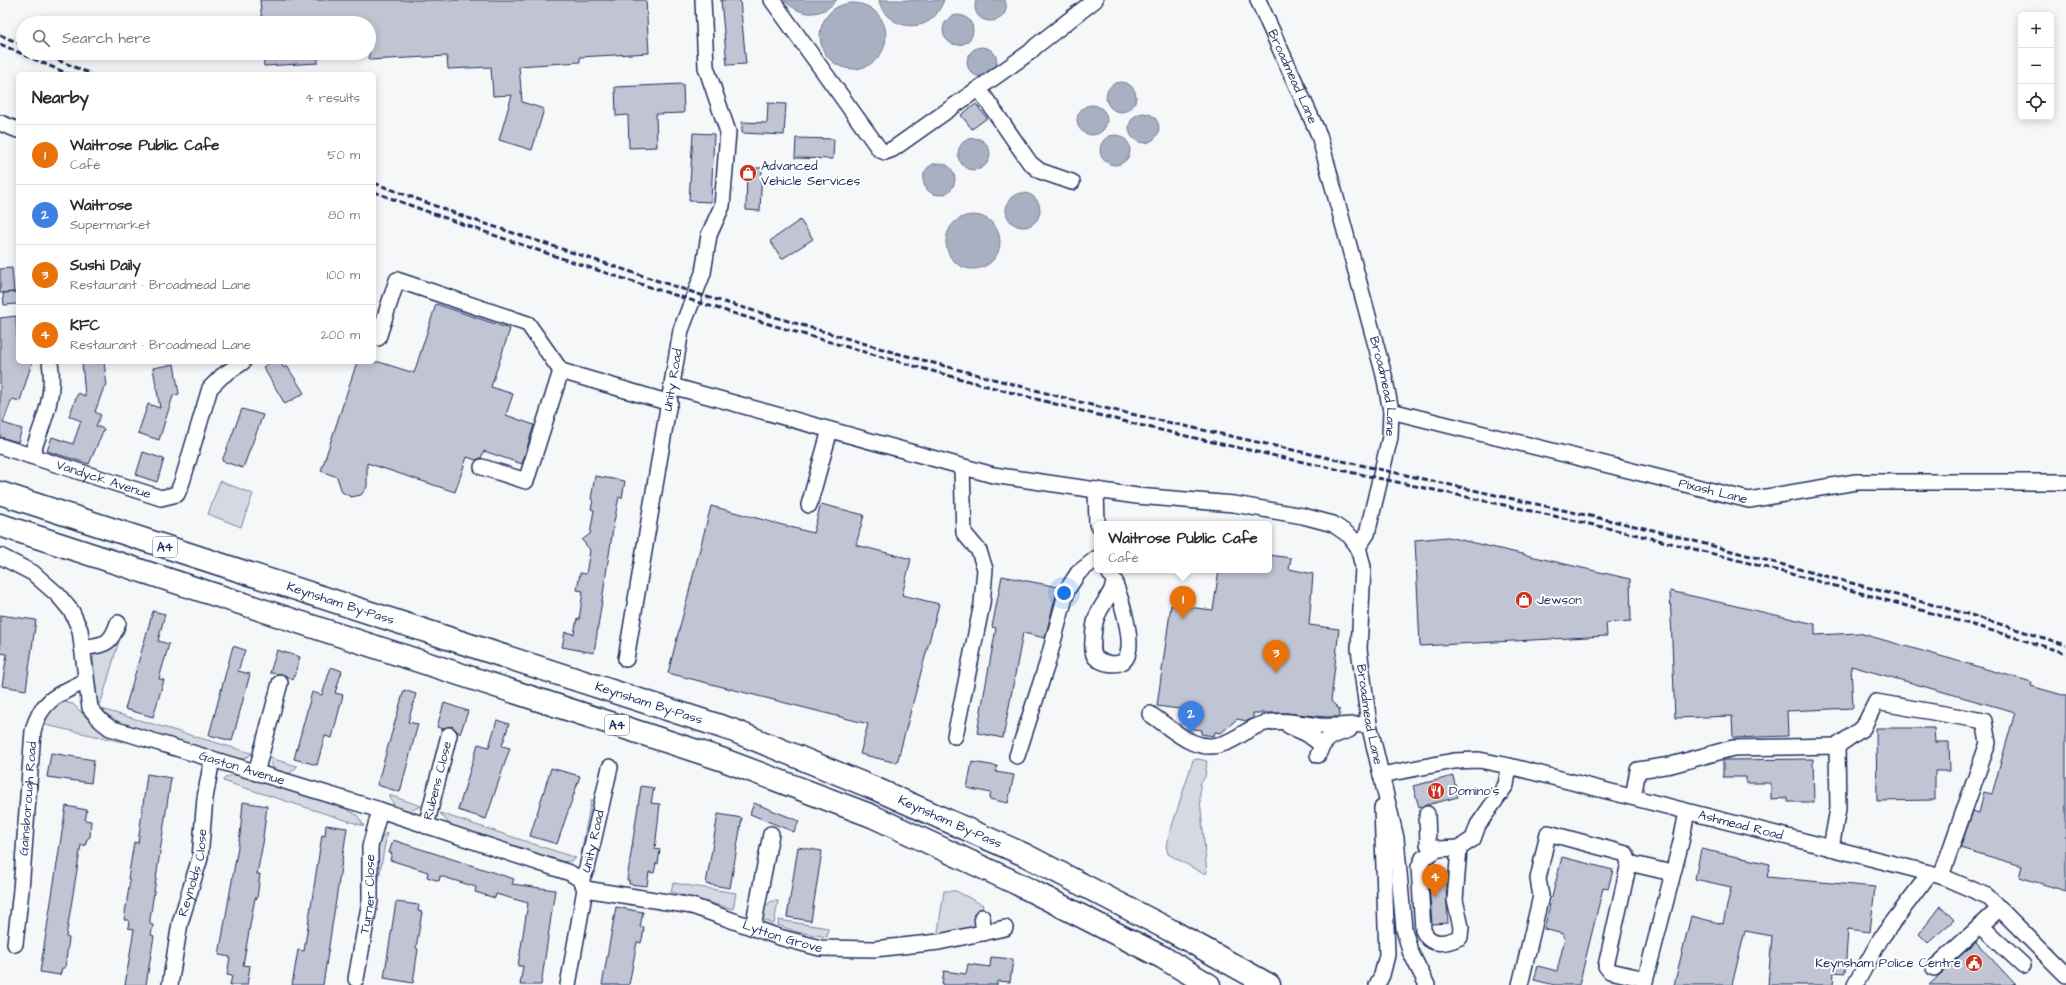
<!DOCTYPE html>
<html lang="en">
<head>
<meta charset="utf-8">
<style>
	:root { --surface:#fff; --page:#f7f7f7; --text:#2b2b33; --muted:#7c7c81; --line:#e1e1e2; --accent:#ea580c }
	body { margin:0; font-family:"Architects Daughter",sans-serif; background:var(--page); color:var(--text) }
	.controls { position:absolute; right:12px; top:12px; display:grid; overflow:hidden; border-radius:6px; box-shadow:0 2px 10px #0003 }
	.controls button { width:36px; height:36px; display:grid; place-items:center; padding:0; border:0; border-bottom:1px solid var(--line); background:var(--surface); color:var(--text); font:20px sans-serif }
	.you { position:absolute; left:1064px; top:593px; width:14px; height:14px; margin:-10px; border:3px solid #fff; border-radius:50%; background:#1a73e8; box-shadow:0 0 0 6px #1a73e833 }
	.badge { display:grid; place-items:center; width:26px; height:26px; border-radius:50%; background:var(--accent); color:#fff; font-size:13px; font-weight:700 }
	.pin { position:absolute; translate:-50% -33px; filter:drop-shadow(0 1px 2px #0008) }
	.pin::after { content:''; position:absolute; top:21px; width:14px; height:12px; background:inherit; clip-path:polygon(0 0,100% 0,50% 100%) }
	.popup { position:absolute; left:1094px; top:521px; width:178px; height:52px; box-sizing:border-box; display:grid; place-content:center; border-radius:6px; background:var(--surface); filter:drop-shadow(0 1px 3px #0005); font-size:13px; white-space:nowrap; color:var(--muted) }
	.popup b { font-size:15px; color:var(--text) }
	.popup::after { content:''; position:absolute; left:50%; top:100%; margin-left:-8px; border:8px solid transparent; border-top-color:var(--surface) }
	.list { margin:0; padding:0; list-style:none }
	h2 { display:flex; justify-content:space-between; align-items:center; height:52px; margin:0; padding:0 16px; font-size:17px }
	h2 small { font-size:13px; font-weight:400; color:var(--muted) }
	.list li { display:grid; grid-template-columns:26px 1fr auto; gap:12px; align-items:center; box-sizing:border-box; height:60px; padding:0 16px; border-top:1px solid var(--line) }
	.list b { display:block; font-size:15px; white-space:nowrap }
	.list p { margin:0; font-size:13px; white-space:nowrap; color:var(--muted) }
	.list em { font-size:13px; font-style:normal; color:var(--muted) }
	.icon { flex:none; width:22px; height:22px; fill:none; stroke:currentColor; stroke-width:2; stroke-linecap:round; stroke-linejoin:round }
	.map { position:relative; flex:none; width:2066px; height:985px; overflow:hidden }
	.search { position:absolute; background:var(--surface); box-shadow:0 2px 10px #0003; left:16px; top:16px; width:360px; height:44px; display:flex; align-items:center; gap:10px; box-sizing:border-box; padding:0 14px; border-radius:22px; color:var(--muted); font-size:15px }
	.panel { position:absolute; background:var(--surface); box-shadow:0 2px 10px #0003; left:16px; top:72px; width:360px; height:292px; border-radius:6px }
	.map>svg:first-child { display:block }
	.green { fill:#d6d9e2; stroke:#7884a0 }
	.water { fill:#a9b0c1; stroke:#707c99 }
	.building { fill:#c0c4d3; stroke:#1b2f5e }
	.lines { fill:none; stroke-linecap:round; stroke-linejoin:round }
	.minor-casing { stroke:#1b2f5e; stroke-width:18 }
	.highway-casing { stroke:#1b2f5e; stroke-width:25 }
	.minor { stroke:#fff; stroke-width:15 }
	.highway { stroke:#fff; stroke-width:22 }
	.rail { stroke:#1b2f5e; stroke-width:3; stroke-dasharray:6 3; stroke-linecap:butt }
	.labels { text-anchor:middle; dominant-baseline:central; stroke-width:4; stroke-linejoin:round; paint-order:stroke }
	.shield { fill:#fff; stroke:#5f6d8e; stroke-width:1 }
	.shield-label { font-size:12px; font-weight:bold; fill:#1b2f5e }
	.street-label { font-size:13px; fill:#1b2f5e; stroke:#fff }
	.poi-label { font-size:13px; fill:#1b2f5e; stroke:#fff; text-anchor:start }
</style>
</head>
<body>
<div class="map">
<svg width="2066" height="985" viewBox="0 0 2066 985">
	<rect width="100%" height="100%" fill="#f6f7f9"/>
	<filter id="ink" filterUnits="userSpaceOnUse"><feTurbulence type="fractalNoise" baseFrequency=".025" numOctaves="2"/><feDisplacementMap in="SourceGraphic" scale="8" xChannelSelector="R" yChannelSelector="G"/><feConvolveMatrix kernelMatrix="1 2 1 2 8 2 1 2 1" color-interpolation-filters="sRGB"/></filter>
	<g filter="url(#ink)">
		<path class="green" d="M220 481 253 494 241 527 208 514Z
			M120 637 101 703H96L93 658 97 653Z
			M64 702 73 704 97 728 123 742 45 725C44 714 54 705 64 702Z
			M98 708 251 753 249 756 242 759 233 758 120 723Z
			M270 758 297 766C292 776 281 776 273 769Z
			M1198 759 1207 761 1205 777 1200 784V799L1207 873H1202L1168 854 1166 845 1193 760Z
			M233 775 241 776 346 809 357 815 364 826 223 781 225 778Z
			M389 795 421 806 408 812 395 807Z
			M591 800 594 801V803L585 851 581 854Z
			M440 813 576 858 571 861 558 862 450 825Z
			M387 832 377 890C376 869 371 847 387 832Z
			M673 883 736 893 733 909 671 892Z
			M944 891H956L983 905 978 920 970 931 937 938Z
			M772 901H778L774 924 762 919 764 907Z
			M779 920 828 928 827 937 797 932 778 925Z"/>
		<path class="water" d="M784 0H837C821 18 800 17 784 0Z
			M879 0H944C941 7 938 13 933 18 915 34 883 24 879 0Z
			M976 0H1005C1014 27 968 29 976 0Z
			M820 36a33 33 0 1 1 66 0a33 33 0 1 1-66 0Z
			M943 30a15 15 0 1 1 30 0a15 15 0 1 1-30 0Z
			M967 62a15 15 0 1 1 30 0a15 15 0 1 1-30 0Z
			M1106 97a15 15 0 1 1 30 0a15 15 0 1 1-30 0Z
			M1077 120a15 15 0 1 1 30 0a15 15 0 1 1-30 0Z
			M1129 128a15 15 0 1 1 30 0a15 15 0 1 1-30 0Z
			M1100 150a15 15 0 1 1 30 0a15 15 0 1 1-30 0Z
			M958 154a16 16 0 1 1 32 0a16 16 0 1 1-32 0Z
			M923 179a16 16 0 1 1 32 0a16 16 0 1 1-32 0Z
			M1006 210a17 17 0 1 1 34 0a17 17 0 1 1-34 0Z
			M946 242a27 27 0 1 1 54 0a27 27 0 1 1-54 0Z"/>
		<path class="building" d="M260 0H646L649 53 580 57V62L519 66 522 102 544 109 532 150 499 140 512 95 493 96 491 67 448 69 447 56 369 60V23H262Z
			M721 0H740L746 64 727 65Z
			M263 53H318V63L264 66Z
			M683 84 684 113 656 114 657 147 629 148 628 115 616 116 615 87Z
			M768 103 786 104 784 135 742 133V122L767 123Z
			M976 104 987 118 972 129 961 115Z
			M693 133 714 134 711 202 689 201Z
			M796 138 834 139 833 159 795 158Z
			M747 168H762L760 211 746 210Z
			M800 220 813 239 782 259 770 241Z
			M12 268 14 292 0 293V269Z
			M18 292V304L4 305 3 293Z
			M436 304 510 329 491 387 513 394 506 415 534 425 522 464 484 451 481 458 476 460 467 457 455 492 367 463V487L361 495 351 497 342 492 337 477 321 471 357 362H379L414 373Z
			M16 316 18 362H32L20 401 12 399 3 423 22 429 18 442 0 437V318Z
			M82 362H104L107 386 104 387 95 412 101 415 96 426 104 429 89 464 47 451 52 437 73 444 81 421 69 416 78 393 85 396Z
			M271 362H280L284 368 287 366 304 393 285 404 263 367Z
			M174 364 179 394 173 396 159 440 138 433 148 404 160 408 153 368Z
			M242 409 263 415 243 468 222 461Z
			M143 452 164 459 157 482 136 475Z
			M595 476 625 481 622 498 619 497 614 522 594 653 562 647 565 632 574 634 577 619 579 620 583 591 577 590 580 573 586 574 590 550 582 540 590 534 594 510 591 509 593 500 591 499Z
			M821 504 864 515 856 545 911 559 902 595 939 604 897 763 860 754 868 724 668 673 711 506 813 533Z
			M1448 537 1630 579 1631 621 1606 623 1607 636 1420 646 1415 540Z
			M1269 555 1291 558 1289 569 1313 574 1309 625 1339 629 1331 701 1339 709 1340 715 1338 717H1326L1287 713H1253V718L1247 721 1237 719 1221 733 1215 732 1214 736 1201 734 1202 730 1194 729 1179 709 1157 706 1171 605 1213 610 1219 570H1269Z
			M1002 576 1058 587 1045 638 1023 633 1003 738 977 733 996 628 992 627Z
			M1670 591 1815 624V635L1859 633 2032 682 2031 686 2066 696V891L2019 877 2022 866 1960 848 1973 811 1979 813 1984 792 1992 794 2015 712 1851 666 1853 708 1787 711 1788 736 1733 738 1732 716 1675 718Z
			M153 611 165 614 158 641 169 644 159 679 164 680 153 717 125 709Z
			M0 615 36 620 26 690 2 686 7 654 0 653Z
			M233 646 245 650 238 671 250 674 232 741 209 735Z
			M277 650 300 657 293 680 283 674 270 673Z
			M331 667 342 671 335 693 343 695 332 738 325 736 317 765 294 759 312 692 322 695Z
			M404 690 416 694 408 722 418 724 400 792 377 785Z
			M444 703 468 711 460 734 452 726 443 729 437 727Z
			M497 720 509 724 502 746 510 748 486 819 458 810 478 744 489 747Z
			M1876 728H1934L1935 742H1949L1950 771H1935V800L1877 801Z
			M51 753 94 760 91 783 47 777Z
			M1813 759 1814 802H1788V798L1771 799V783H1746V777H1723V760Z
			M972 762 997 766 996 772 1014 775 1008 803 989 799 991 793 967 788Z
			M551 768 580 776 557 844 530 836Z
			M147 774 171 778 150 919V924L153 925 151 935 154 936 146 985H125L134 929 128 928 129 920H124L130 880 128 879 134 842 138 843Z
			M1453 776 1458 797 1419 807 1413 786Z
			M641 786 654 788 651 803 660 804 655 849 660 850 658 864 656 863 654 873 649 872 647 886 629 884V880H627Z
			M243 802 267 806 263 837 264 838 257 874H260L257 899 255 898 243 965 250 966 247 985H230L232 976 227 975 230 957 219 955 240 835Z
			M754 803 799 821 794 832 750 814Z
			M66 806 87 810 85 820 91 821 90 837 87 839 85 846 81 845 66 937 69 938 65 968H62L60 975 40 972Z
			M718 814 742 818 730 888 706 884Z
			M326 825 347 828 323 985H292L298 950 304 951 322 835 325 836Z
			M393 840 514 879 512 884 555 890 541 985H520L523 966H518L528 903 496 894 495 898 475 892 476 887 440 876 439 881 427 877 428 872 390 860 392 853H389Z
			M798 847 822 851 811 921 787 917Z
			M1701 849 1770 864 1767 877 1875 887 1870 932 1848 929 1845 973 1834 972 1833 985H1768L1772 936 1745 931 1732 985H1674L1691 916 1723 924 1731 887 1695 879Z
			M1562 857 1613 870 1608 889 1603 888 1579 985H1555L1534 980 1538 966 1557 971 1565 938 1563 937V934L1544 929Z
			M1445 869 1448 923 1432 924 1428 870Z
			M396 902 419 905 418 911 422 912 416 948 418 949 413 983 384 978Z
			M1941 906 1954 920 1928 943 1919 934Z
			M616 907 643 912 640 927H644L643 935 641 943 637 942 629 985H602Z
			M1976 942 2016 985H1929L1952 963Z
			M991 957 1013 959 1010 982 997 981V985H942L944 971 966 974 968 964 990 967Z"/>
		<g class="lines">
			<defs>
				<g id="minor">
					<path d="M772 0 880 150 885 152 893 149 1030 52 1036 46 1095 0"/>
					<path id="s1" d="M1258 0 1319 135 1384 375 1391 411 1390 437 1367 534 1358 547 1363 567 1359 649 1369 724 1396 838 1404 929 1410 951 1427 985"/>
					<path d="M979 89 1030 163 1040 171 1072 182"/>
					<path d="M0 123 18 130"/>
					<path d="M378 338 397 280 528 324 561 371 670 403"/>
					<path d="M672 386 993 475 1137 496 1234 504 1303 516 1333 524 1350 536 1358 547"/>
					<path id="s2" d="M1391 411 1749 500 1856 482H2066"/>
					<path id="s3" d="M0 446 161 498 177 494 182 482 210 388 222 376 243 362"/>
					<path d="M31 456C42 425 56 396 50 362"/>
					<path d="M482 467 526 481 561 371"/>
					<path d="M1096 490 1097 524"/>
					<path d="M809 505 830 430"/>
					<path id="s4" d="M0 556 33 573 58 595 72 612 80 630 90 708 101 721 110 728 380 810 570 873 581 880"/>
					<path d="M1108 570C1118 586 1136 641 1126 658 1121 668 1098 664 1094 655 1091 650 1094 625 1096 619 1099 609 1105 603 1109 595 1112 591 1113 585 1115 581"/>
					<path d="M82 648C105 644 110 646 118 623"/>
					<path id="s5" d="M626 659 681 330 703 273 709 235 722 206 728 132 706 67 703 0"/>
					<path d="M1150 714C1173 729 1195 755 1225 743 1240 738 1250 726 1266 723 1283 719 1303 724 1320 726 1336 727 1353 725 1369 724"/>
					<path d="M1289 726 1307 734 1322 745"/>
					<path d="M955 736 982 604 985 569 979 551 964 533 962 468"/>
					<path d="M1837 746 1863 728 1876 702 1984 721 1988 743 1941 876"/>
					<path d="M1318 755C1324 738 1333 735 1349 730"/>
					<path d="M1017 756 1047 664 1067 590 1078 573 1097 558"/>
					<path d="M256 773 280 683"/>
					<path id="s6" d="M1381 775 1454 761 1479 760 1509 766 1941 876 1987 896 2066 975"/>
					<path d="M1633 797 1638 770 1671 765 1733 748 1837 746 1838 809 1831 848"/>
					<path d="M1427 814 1428 844 1438 849 1459 848 1473 839 1478 825 1506 785 1509 766"/>
					<path id="s7" d="M426 826 449 735"/>
					<path d="M1438 849 1423 858 1419 867 1423 930C1430 947 1446 944 1460 937L1461 927 1455 900 1459 848"/>
					<path id="s8" d="M581 880 587 868 610 767"/>
					<path id="s9" d="M585 889 692 906 779 937 820 948 874 949 939 942 1005 928"/>
					<path d="M982 917 984 933"/>
					<path d="M1981 926 2023 965"/>
					<path d="M753 927 771 834"/>
					<path id="s10" d="M15 944 21 890 33 731C40 700 60 693 86 681"/>
					<path d="M1934 968 2000 908"/>
					<path id="s11" d="M356 979 370 901V847L380 810"/>
					<path d="M1645 979 1610 971 1606 966 1629 863 1672 873"/>
					<path id="s12" d="M170 985 180 923 200 858 205 798 212 759"/>
					<path d="M568 985 585 889 581 880"/>
					<path d="M1377 985 1382 975 1387 955 1382 808"/>
					<path d="M1520 985 1541 896 1538 879 1548 833 1626 854 1629 863"/>
					<path d="M1644 985 1681 842 1687 812"/>
					<path d="M1855 985 1881 938 1930 873"/>
				</g>
				<g id="highway">
					<path id="s13" d="M0 493 732 730 876 789 1025 855 1170 930 1269 985"/>
					<path d="M0 525 721 759 872 816 1018 884 1162 957 1209 985"/>
				</g>
			</defs>
			<use href="#minor" class="minor-casing"/>
			<use href="#highway" class="highway-casing"/>
			<use href="#minor" class="minor"/>
			<use href="#highway" class="highway"/>
			<path class="rail" d="M0 35 23 45
				M0 44 68 74
				M41 53 91 74
				M374 183 465 217 704 296 896 353 1095 406 1653 530 1971 615 2066 645
				M374 192C608 279 848 351 1090 413 1275 459 1464 494 1650 538 1789 572 1929 611 2066 653"/>
		</g>
	</g>
	<defs>
		<symbol id="shop-disc" viewBox="-11 -11 22 22"><circle r="9.5" fill="#c8321e" stroke="#fff"/><path d="M-5-2.5h2.3a2.7 3.5 0 0 1 5.4 0H5L5.5 6h-11ZM-1.5-2.5h3a1.5 2.3 0 0 0-3 0Z" fill="#fff"/></symbol>
		<symbol id="restaurant-disc" viewBox="-11 -11 22 22"><circle r="9.5" fill="#c8321e" stroke="#fff"/><path d="M-5-6h1v4h1v-4h1v4h1v-4h1v5L-1.5 .5V6h-2V.5L-5-1ZM5-6V6H3V1.5H1.5Q1.5-4 5-6Z" fill="#fff"/></symbol>
		<symbol id="civic-disc" viewBox="-11 -11 22 22"><circle r="9.5" fill="#c8321e" stroke="#fff"/><path d="M-.6-6.5H3V-4.5H.6V-3L4-1V1h2V6H-6V1h2V-1L-.6-3ZM-1.2 2.5V6h2.4V2.5Z" fill="#fff"/></symbol>
	</defs>
	<g fill-rule="evenodd">
		<use href="#shop-disc" x="738" y="163" width="20" height="20"/>
		<use href="#shop-disc" x="1514" y="590" width="20" height="20"/>
		<use href="#restaurant-disc" x="1426" y="781" width="20" height="20"/>
		<use href="#civic-disc" x="1964" y="953" width="20" height="20"/>
	</g>
	<g class="labels">
		<g class="shield">
			<rect x="153" y="537" width="24" height="20" rx="3"/>
			<rect x="605" y="715" width="24" height="20" rx="3"/>
		</g>
		<g class="shield-label">
			<text x="165" y="547">A4</text>
			<text x="617" y="725">A4</text>
		</g>
		<g class="street-label">
			<text stroke="none"><textPath href="#s1" startOffset="84">Broadmead Lane</textPath></text>
			<text stroke="none"><textPath href="#s5" startOffset="283">Unity Road</textPath></text>
			<text stroke="none"><textPath href="#s1" startOffset="408">Broadmead Lane</textPath></text>
			<text stroke="none"><textPath href="#s3" startOffset="109">Vandyck Avenue</textPath></text>
			<text stroke="none"><textPath href="#s2" startOffset="332">Pixash Lane</textPath></text>
			<text stroke="none"><textPath href="#s13" startOffset="358">Keynsham By-Pass</textPath></text>
			<text stroke="none"><textPath href="#s13" startOffset="682">Keynsham By-Pass</textPath></text>
			<text stroke="none"><textPath href="#s1" startOffset="744">Broadmead Lane</textPath></text>
			<text stroke="none"><textPath href="#s4" startOffset="357">Gaston Avenue</textPath></text>
			<text stroke="none"><textPath href="#s7" startOffset="47">Rubens Close</textPath></text>
			<text stroke="none"><textPath href="#s10" startOffset="146">Gainsborough Road</textPath></text>
			<text stroke="none"><textPath href="#s13" startOffset="1006">Keynsham By-Pass</textPath></text>
			<text stroke="none"><textPath href="#s6" startOffset="369">Ashmead Road</textPath></text>
			<text stroke="none"><textPath href="#s8" startOffset="41">Unity Road</textPath></text>
			<text stroke="none"><textPath href="#s12" startOffset="115">Reynolds Close</textPath></text>
			<text stroke="none"><textPath href="#s11" startOffset="86">Turner Close</textPath></text>
			<text stroke="none"><textPath href="#s9" startOffset="204">Lytton Grove</textPath></text>
		</g>
		<g class="poi-label">
			<text x="761" y="166">Advanced<tspan x="761" dy="15">Vehicle Services</tspan></text>
			<text x="1537" y="600">Jewson</text>
			<text x="1449" y="791">Domino's</text>
			<text x="1961" y="963" text-anchor="end">Keynsham Police Centre</text>
		</g>
	</g>
</svg>
<div class="controls">
<button>+</button>
<button>−</button>
<button><svg class="icon" aria-label="locate" viewBox="0 0 24 24"><circle cx="12" cy="12" r="6"/><path d="M12 2v4M12 18v4M2 12h4M18 12h4"/></svg></button>
</div>
<div class="you"></div>
<div class="pin badge" style="left:1183px;top:619px;background:#e8710a">1</div>
<div class="popup"><b>Waitrose Public Cafe</b>Café</div>
<div class="pin badge" style="left:1191px;top:734px;background:#3f7fe0">2</div>
<div class="pin badge" style="left:1276px;top:673px;background:#e8710a">3</div>
<div class="pin badge" style="left:1435px;top:897px;background:#e8710a">4</div>
<div class="search"><svg class="icon" aria-label="search" viewBox="0 0 24 24"><circle cx="10" cy="10" r="6"/><path d="M15 15l6 6"/></svg>Search here</div>
<section class="panel">
<h2>Nearby<small>4 results</small></h2>
<ul class="list">
<li><span class="badge" style="background:#e8710a">1</span><div><b>Waitrose Public Cafe</b><p>Café</p></div><em>50 m</em></li>
<li><span class="badge" style="background:#3f7fe0">2</span><div><b>Waitrose</b><p>Supermarket</p></div><em>80 m</em></li>
<li><span class="badge" style="background:#e8710a">3</span><div><b>Sushi Daily</b><p>Restaurant · Broadmead Lane</p></div><em>100 m</em></li>
<li><span class="badge" style="background:#e8710a">4</span><div><b>KFC</b><p>Restaurant · Broadmead Lane</p></div><em>200 m</em></li>
</ul>
</section>
</div>
</body>
</html>
